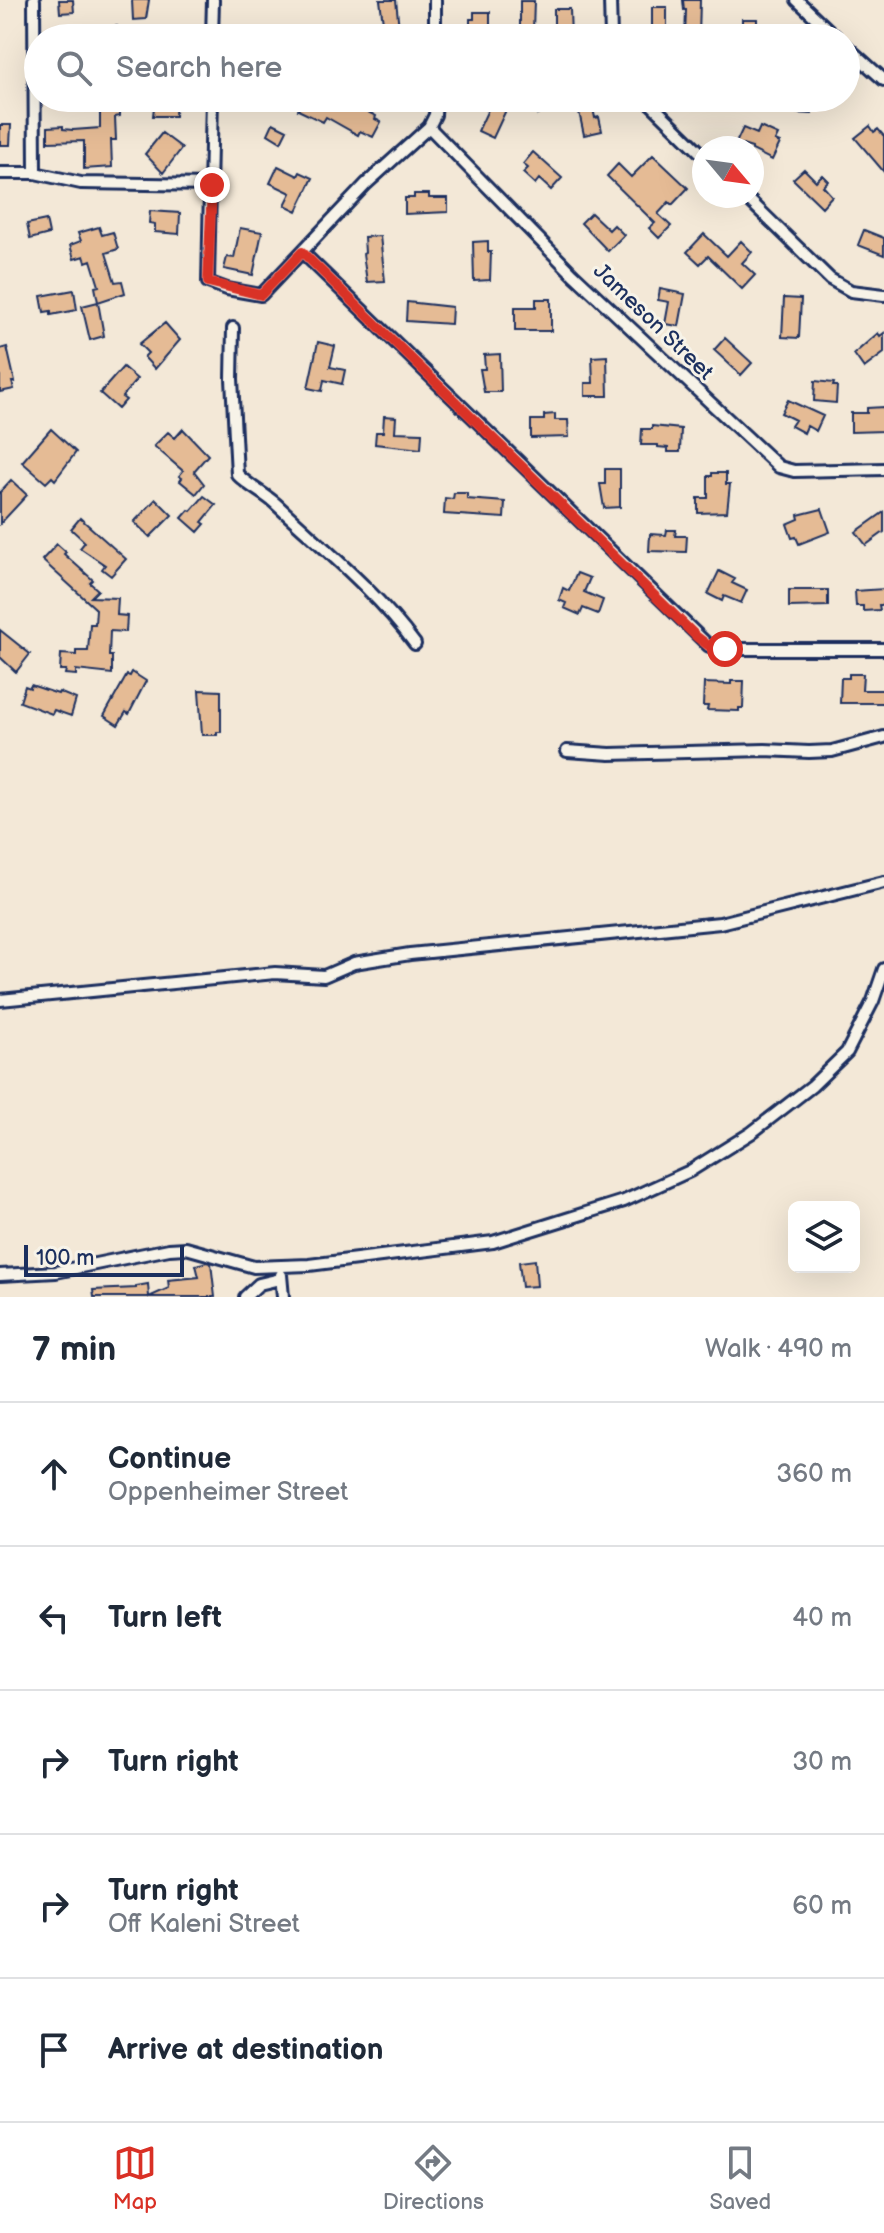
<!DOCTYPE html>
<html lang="en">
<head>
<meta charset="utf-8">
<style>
	:root { --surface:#fff; --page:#f6f6f7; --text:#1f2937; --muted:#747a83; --line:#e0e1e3; --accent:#d93025 }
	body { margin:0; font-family:"Balsamiq Sans",sans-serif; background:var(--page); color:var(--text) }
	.controls { position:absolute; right:24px; bottom:24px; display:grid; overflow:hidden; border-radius:12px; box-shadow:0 8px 32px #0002 }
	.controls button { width:72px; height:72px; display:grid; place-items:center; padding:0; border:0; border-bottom:2px solid var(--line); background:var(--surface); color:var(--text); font:40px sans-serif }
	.compass { position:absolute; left:692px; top:136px; width:72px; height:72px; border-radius:50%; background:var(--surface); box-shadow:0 8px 32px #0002; rotate:119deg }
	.scale { position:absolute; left:24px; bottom:20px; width:160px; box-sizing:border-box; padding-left:8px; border:4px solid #1b2f5e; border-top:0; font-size:22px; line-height:28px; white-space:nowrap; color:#1b2f5e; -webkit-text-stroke:6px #f7f3e8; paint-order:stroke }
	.stop { position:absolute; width:24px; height:24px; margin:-18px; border:6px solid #d93025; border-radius:50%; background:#fff }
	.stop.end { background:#d93025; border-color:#fff; box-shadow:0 2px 8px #0008 }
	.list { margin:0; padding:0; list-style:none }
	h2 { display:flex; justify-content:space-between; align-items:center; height:104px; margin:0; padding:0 32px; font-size:34px }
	h2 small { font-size:26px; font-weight:400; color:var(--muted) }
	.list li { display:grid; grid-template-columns:52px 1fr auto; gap:24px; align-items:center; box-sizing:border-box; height:144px; padding:0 32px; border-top:2px solid var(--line) }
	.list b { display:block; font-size:30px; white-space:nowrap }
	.list p { margin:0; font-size:26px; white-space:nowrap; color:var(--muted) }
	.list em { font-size:26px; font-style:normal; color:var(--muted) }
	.icon { flex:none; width:44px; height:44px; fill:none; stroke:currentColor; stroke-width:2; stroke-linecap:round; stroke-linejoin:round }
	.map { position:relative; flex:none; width:884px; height:1297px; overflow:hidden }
	.search { position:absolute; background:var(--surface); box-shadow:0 8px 32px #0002; left:24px; right:24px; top:24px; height:88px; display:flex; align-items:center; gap:20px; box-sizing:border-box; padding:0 28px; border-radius:44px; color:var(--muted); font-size:30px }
	.sheet { height:824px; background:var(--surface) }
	nav { display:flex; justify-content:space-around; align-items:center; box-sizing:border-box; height:112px; border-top:2px solid var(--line); background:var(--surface); font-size:22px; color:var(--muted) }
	nav a { display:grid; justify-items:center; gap:4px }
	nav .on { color:var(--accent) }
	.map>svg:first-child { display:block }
	.building { fill:#e5bb95; stroke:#1b2f5e; stroke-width:2 }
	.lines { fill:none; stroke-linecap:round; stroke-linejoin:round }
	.minor-casing { stroke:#1b2f5e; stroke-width:16 }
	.minor { stroke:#f7f3e8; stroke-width:10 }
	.route { stroke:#d93025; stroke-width:10 }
	.labels { text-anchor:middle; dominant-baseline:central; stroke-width:6; stroke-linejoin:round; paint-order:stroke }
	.street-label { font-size:22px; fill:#1b2f5e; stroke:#f7f3e8 }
</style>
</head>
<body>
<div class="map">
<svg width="884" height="1297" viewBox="0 0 884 1297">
	<rect width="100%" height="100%" fill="#f3e8d7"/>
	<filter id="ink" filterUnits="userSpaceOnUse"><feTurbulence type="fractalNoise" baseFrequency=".0125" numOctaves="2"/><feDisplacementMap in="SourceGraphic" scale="16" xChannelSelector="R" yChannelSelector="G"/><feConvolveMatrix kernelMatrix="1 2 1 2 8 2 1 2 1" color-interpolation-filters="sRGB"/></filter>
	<g filter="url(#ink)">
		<path class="building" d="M59 0H73L74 12 60 13Z
			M132 0H149L146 19 133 20Z
			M380 0H396L399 28 384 30Z
			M683 0H700L699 38H685L686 10H684Z
			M520 1H534L533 31H520Z
			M652 7H667V38H652Z
			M554 9H570L571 38H554Z
			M474 12H490V38H474V34L470 35V19H474Z
			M742 19H757V38H742Z
			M117 26V38H52V30H61V32Z
			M110 98H120V116L115 117 116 140H111L112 167 84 169V141L48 142V127L63 126V129L73 130 100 128V101H110Z
			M158 98H176L175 116H153L154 107H158Z
			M304 98 319 101 321 98H330L347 107 350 103 376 116 375 119 381 122 373 137 360 131 358 135 326 117 323 122 298 110Z
			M539 98H543L548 111 537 115 531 101Z
			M576 98H591L595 118 599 117 602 131 584 135Z
			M797 98H813L812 114 796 113Z
			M491 103 506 110 493 138 478 131Z
			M273 123 287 130 281 142 268 134Z
			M0 125H11L10 145H0Z
			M870 126 874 132 878 129 884 136V172L855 138Z
			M760 127 778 135 775 141 780 143 772 160 752 150V148L736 143 743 128 757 134Z
			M162 133 182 148 163 173 145 154Z
			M533 152 562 178 551 190 539 179 535 184 523 173 528 168 523 164Z
			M653 155 688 188 672 205 669 202 658 214 671 226 659 238 649 228 655 223 607 176 618 164 631 177Z
			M278 166 298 176 300 172 313 178 297 211 285 205 291 193 270 183Z
			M804 169 816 181 822 175 828 181 823 186 832 196 822 207 793 179Z
			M414 194H429V198H448V212L405 214V198H414Z
			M150 211 180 213 179 234 155 232V224L149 223Z
			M591 213 609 230 614 225 624 235 608 251 581 223Z
			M46 220 49 234 30 239 27 224Z
			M99 227 102 235 113 232 118 249 106 253 115 282 122 281 125 293 98 302 95 287 99 286 91 260 86 262 84 256 74 259 70 245 81 241 78 233Z
			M240 228 262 232 253 275 224 269 227 257 234 258Z
			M864 230 884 238V255L858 245Z
			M704 234 727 256 741 241 752 252 742 263 755 275 742 289 708 256 700 264 687 252Z
			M380 236 385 281 367 282 363 254 365 253 364 237Z
			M488 241V252H491L490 280 474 281 473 242Z
			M660 289 685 294 679 326 665 324 669 302 658 300Z
			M74 290 77 310 51 315V311L44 312 41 296Z
			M784 298 801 299 799 338 782 337Z
			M536 299H551V331H515V307H536Z
			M98 302 104 336 90 340 82 306Z
			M407 302 452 307 451 324 406 321Z
			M165 323 180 340 155 369 144 357 148 353 139 344Z
			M878 333 880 336 884 333V353L864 368 854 354Z
			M725 338 752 363 741 375 714 350Z
			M318 342 335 346 330 367 345 370 342 384 324 380 322 391 308 388Z
			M7 347 15 382H12L14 389 0 392V349Z
			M500 354 501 392H484L480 369H485L484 355Z
			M607 356 608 396H585V383H593L592 357Z
			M123 367 137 379 122 397 126 400 118 409 100 393Z
			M815 381 834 383 833 386H837L836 403 814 401Z
			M788 400 823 416 816 431 807 426 804 433 791 426 795 420 781 413Z
			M884 407V431L851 432V413H867V408Z
			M555 414V420H568L569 437 531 438V420H544V415Z
			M384 416 396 417 395 432 422 433 421 449 375 444 376 432H383Z
			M652 426 681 429 680 452H668V448L658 447V445H641L642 429H652Z
			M51 429 76 452 55 480 52 477 46 483 22 462Z
			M183 429 208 455 194 471 204 484 196 494 180 481 182 478 179 476 183 471 154 446 168 432 175 438Z
			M605 469H620V507L604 508 600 484H605Z
			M712 473H726V484H730L727 512 698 513V498H708V476H712Z
			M11 480 27 495 0 524V492Z
			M454 493H467V499L505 502 504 518 444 514 445 498 453 499Z
			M204 496 216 505 202 522 205 524 198 532 182 518 189 510 191 511Z
			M156 499 172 515 150 537 134 522Z
			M822 509 830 532 799 544 796 537 792 538 787 524 799 519 798 515Z
			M884 512V532L866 545 856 532Z
			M80 518 126 559 111 576 102 569 105 565 80 548 85 542 71 529Z
			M667 530H676L675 536H687L686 552 649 551 650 534 666 535Z
			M57 544 66 552 64 554 93 580 90 583 98 590 91 597 118 598 117 615 127 616 126 632 110 631 109 656H112V674L76 670V675L65 674 66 670H60L61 654 76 655V651H88L90 624H95L96 609 42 560Z
			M719 571 735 579 732 583 747 590 741 603 724 596 722 601 708 594Z
			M577 573 590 578 584 592 603 600 598 614 583 608 580 615 564 608 566 603 559 600 563 588 569 591Z
			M884 589V605H879L880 610 863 611V606H856L855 591Z
			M789 590H828V606L789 607Z
			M0 630 30 654 16 672 0 657Z
			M132 672 146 681 129 714 126 712 118 725 104 716 127 675 130 676Z
			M849 674H863L862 690H884V703H840L841 678H849Z
			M731 681H744L743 708H739V711L707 710 708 706H703L704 683 731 684Z
			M31 685 58 694 59 692 76 699 71 716 54 710 52 714 20 702 25 686 30 688Z
			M199 690 221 691V732H217V735H202Z
			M535 1260 537 1286 522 1287 519 1262Z
			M207 1262 211 1263 215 1297H94L93 1290 136 1288V1286L148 1284 149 1297 169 1288 168 1280 199 1277 196 1265Z"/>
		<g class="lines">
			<defs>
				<path id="minor" d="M34 0 35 173
					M435 0V38
					M610 0 611 38
					M797 0 837 38
					M212 38 213 0
					M846 46 884 80
					M212 98 208 282 227 289 261 295 366 184 429 127 435 115 436 98
					M645 98 704 156
					M429 127 573 274 779 467 794 471 884 469
					M0 173H35L81 183 212 185
					M745 196 830 279 851 291 884 295
					M302 252 709 646 725 649H884
					M233 328 232 379 237 474C248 486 264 493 276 504 323 548 377 592 415 644
					M567 751 610 754 765 750 809 752 832 751 884 737
					M0 1000 275 973 324 976 354 963 410 954 720 923 884 882
					M0 1275 56 1272 169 1249 186 1248 254 1267 309 1265 493 1242 624 1201 690 1171 751 1133 812 1086 847 1052 873 1001 884 969
					M281 1275 283 1297
					M245 1297 259 1284 280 1279"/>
			</defs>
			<use href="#minor" class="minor-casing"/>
			<use href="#minor" class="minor"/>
		</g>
	</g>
	<g class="lines" filter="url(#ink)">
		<path class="route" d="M212 185 208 282 261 295 302 252 697 637 709 646 725 649"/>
	</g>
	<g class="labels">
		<g class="street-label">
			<text transform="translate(653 322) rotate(44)">Jameson Street</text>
		</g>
	</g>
</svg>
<div class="controls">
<button><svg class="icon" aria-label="layers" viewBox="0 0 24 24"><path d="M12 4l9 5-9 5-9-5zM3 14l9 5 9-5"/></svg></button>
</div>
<svg class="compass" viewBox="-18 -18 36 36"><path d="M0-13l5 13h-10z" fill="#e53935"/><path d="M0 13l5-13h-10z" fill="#747a83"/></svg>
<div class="scale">100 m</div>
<div class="stop" style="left:725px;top:649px"></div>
<div class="stop end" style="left:212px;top:185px"></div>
<div class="search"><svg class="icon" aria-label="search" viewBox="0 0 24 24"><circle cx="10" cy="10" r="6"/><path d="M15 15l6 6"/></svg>Search here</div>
</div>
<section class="sheet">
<h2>7 min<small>Walk · 490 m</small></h2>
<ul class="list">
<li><svg class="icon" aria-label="ahead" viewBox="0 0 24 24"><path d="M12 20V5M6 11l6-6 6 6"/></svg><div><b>Continue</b><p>Oppenheimer Street</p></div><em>360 m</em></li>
<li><svg class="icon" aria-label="left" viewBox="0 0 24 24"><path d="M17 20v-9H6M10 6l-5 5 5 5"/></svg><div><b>Turn left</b></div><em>40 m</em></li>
<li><svg class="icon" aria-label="right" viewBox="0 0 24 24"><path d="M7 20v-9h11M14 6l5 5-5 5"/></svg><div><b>Turn right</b></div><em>30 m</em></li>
<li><svg class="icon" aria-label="right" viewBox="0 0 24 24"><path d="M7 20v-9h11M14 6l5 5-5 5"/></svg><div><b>Turn right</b><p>Off Kaleni Street</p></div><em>60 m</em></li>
<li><svg class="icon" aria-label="arrive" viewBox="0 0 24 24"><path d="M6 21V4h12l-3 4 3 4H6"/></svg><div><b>Arrive at destination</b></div></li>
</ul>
</section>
<nav>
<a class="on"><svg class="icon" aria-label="map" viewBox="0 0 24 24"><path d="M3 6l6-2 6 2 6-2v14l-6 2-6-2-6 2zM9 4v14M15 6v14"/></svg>Map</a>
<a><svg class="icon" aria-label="directions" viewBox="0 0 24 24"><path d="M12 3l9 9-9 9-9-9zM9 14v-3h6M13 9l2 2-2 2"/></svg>Directions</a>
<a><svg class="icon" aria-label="saved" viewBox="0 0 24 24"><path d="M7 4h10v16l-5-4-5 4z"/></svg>Saved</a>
</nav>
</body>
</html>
